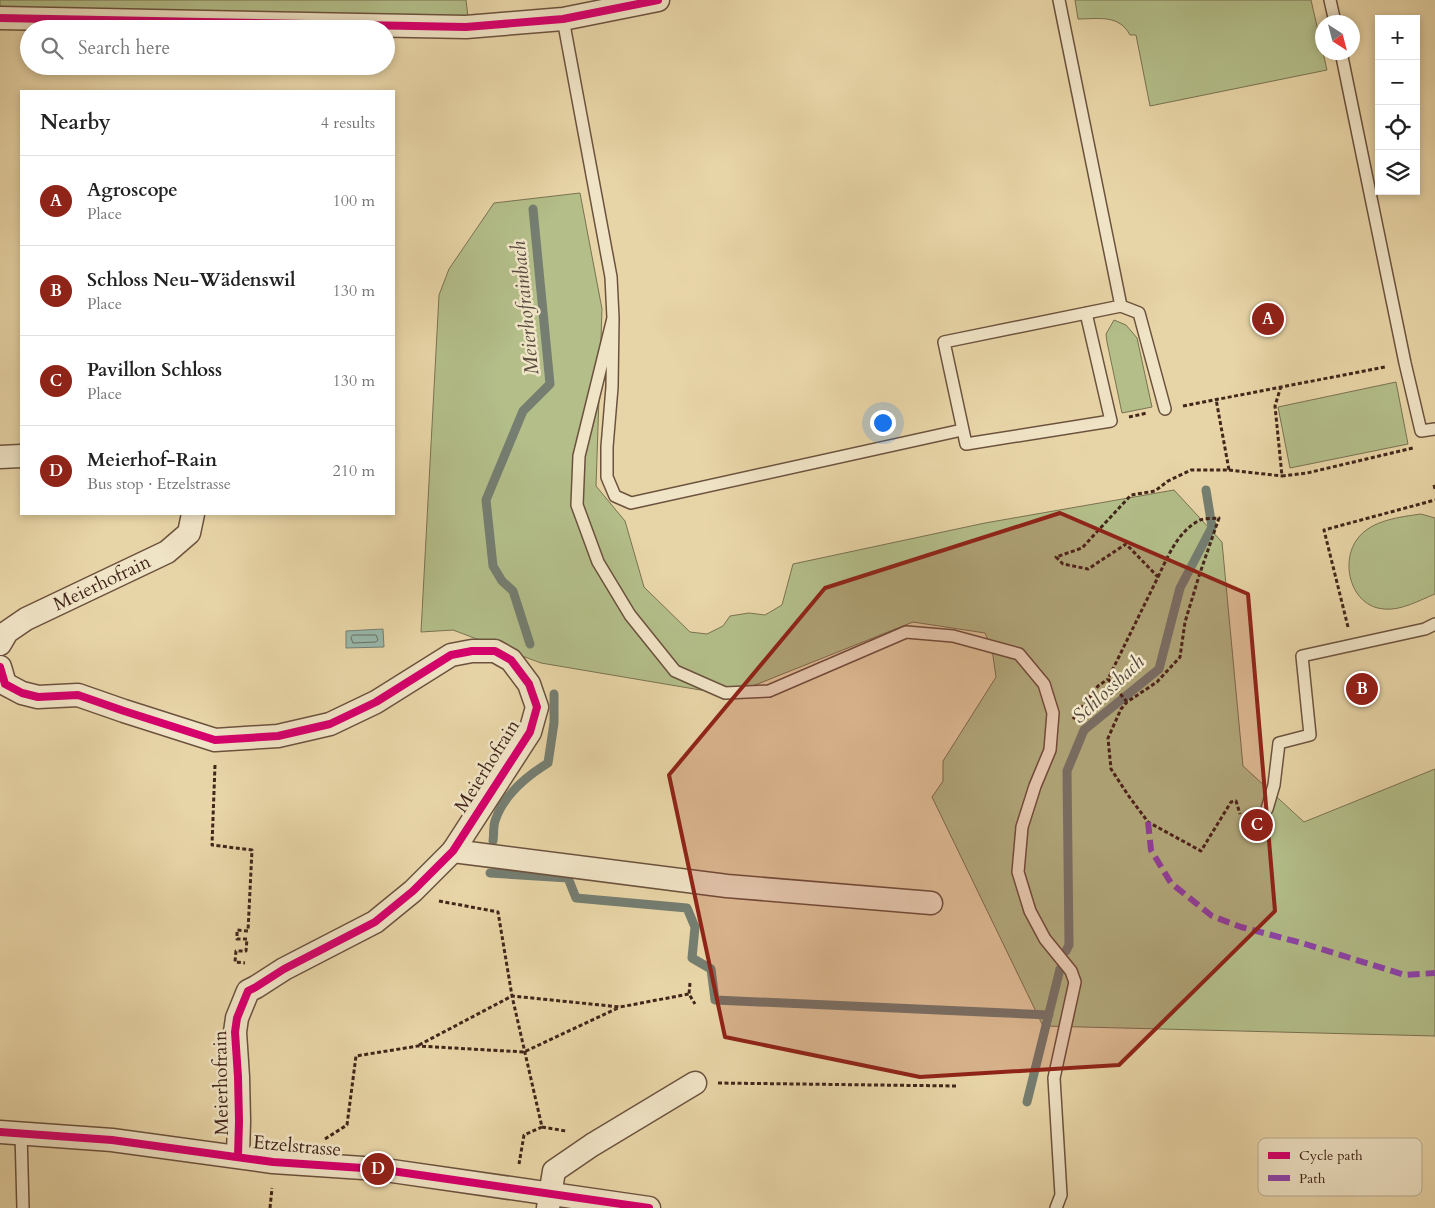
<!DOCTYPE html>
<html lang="en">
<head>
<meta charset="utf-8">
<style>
	:root { --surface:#fff; --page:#f6f6f6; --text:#222; --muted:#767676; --line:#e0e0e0; --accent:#8f2418 }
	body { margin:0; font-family:Cardo,serif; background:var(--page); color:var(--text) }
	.controls { position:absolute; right:15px; top:15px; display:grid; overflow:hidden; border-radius:0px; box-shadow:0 2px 8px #0003 }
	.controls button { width:45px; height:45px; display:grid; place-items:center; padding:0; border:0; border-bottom:1px solid var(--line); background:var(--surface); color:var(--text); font:25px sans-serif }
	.compass { position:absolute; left:1315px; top:15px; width:45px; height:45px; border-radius:50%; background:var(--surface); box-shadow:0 2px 8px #0003; rotate:144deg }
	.you { position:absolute; left:882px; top:422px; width:18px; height:18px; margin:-12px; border:4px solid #fff; border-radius:50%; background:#1a73e8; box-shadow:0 0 0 8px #1a73e833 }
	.badge { display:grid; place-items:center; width:32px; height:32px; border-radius:50%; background:var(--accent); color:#fff; font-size:16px; font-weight:700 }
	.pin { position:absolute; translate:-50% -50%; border:2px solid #fff; box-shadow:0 1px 5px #0006 }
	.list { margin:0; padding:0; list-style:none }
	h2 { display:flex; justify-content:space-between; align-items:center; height:65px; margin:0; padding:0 20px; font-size:21px }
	h2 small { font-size:16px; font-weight:400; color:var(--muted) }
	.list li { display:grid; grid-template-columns:32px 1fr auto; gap:15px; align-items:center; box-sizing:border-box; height:90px; padding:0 20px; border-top:1px solid var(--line) }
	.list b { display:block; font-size:19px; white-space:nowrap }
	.list p { margin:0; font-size:16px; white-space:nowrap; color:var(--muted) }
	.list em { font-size:16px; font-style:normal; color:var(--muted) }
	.icon { flex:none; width:28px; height:28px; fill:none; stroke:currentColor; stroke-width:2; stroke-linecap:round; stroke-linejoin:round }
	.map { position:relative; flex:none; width:1435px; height:1208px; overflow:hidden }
	.search { position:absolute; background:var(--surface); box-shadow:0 2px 8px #0003; left:20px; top:20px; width:375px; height:55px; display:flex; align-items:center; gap:12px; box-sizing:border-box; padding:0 18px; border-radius:28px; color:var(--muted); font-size:19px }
	.panel { position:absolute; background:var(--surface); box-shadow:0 2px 8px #0003; left:20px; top:90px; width:375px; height:425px; border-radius:0px }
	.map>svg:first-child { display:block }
	.green { fill:#b3be89; stroke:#7a7252 }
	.water { fill:#97b8ab; stroke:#757e71 }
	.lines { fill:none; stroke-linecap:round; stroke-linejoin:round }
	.shore { stroke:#6c6f63; stroke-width:1 }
	.stream { stroke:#757e71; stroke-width:9 }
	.service-casing { stroke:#6c523e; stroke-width:14 }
	.minor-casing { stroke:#6c523e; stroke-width:25 }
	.path { stroke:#42261b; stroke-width:3; stroke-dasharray:4 2.5; stroke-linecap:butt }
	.service { stroke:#f0e4c6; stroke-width:11 }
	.minor { stroke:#f0e4c6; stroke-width:22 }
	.quiet { stroke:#8e44ad; stroke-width:6; stroke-dasharray:12 6; stroke-linecap:butt }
	.cycleway-casing { stroke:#f0e4c6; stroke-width:11 }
	.cycleway { stroke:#d6006c; stroke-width:8 }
	.marked { fill:#8f2418; fill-opacity:0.2; stroke:#8f2418; stroke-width:4; stroke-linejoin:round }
	.labels { text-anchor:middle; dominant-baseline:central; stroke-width:5; stroke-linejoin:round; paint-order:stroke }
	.street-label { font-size:19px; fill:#42261b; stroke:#f0e4c6 }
	.water-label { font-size:20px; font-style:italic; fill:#574a3f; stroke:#f0e4c6 }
	.key { fill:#f0e4c6; stroke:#bcab93; stroke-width:1 }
	.key-label { font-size:14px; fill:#42261b }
</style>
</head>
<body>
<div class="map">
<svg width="1435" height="1208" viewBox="0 0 1435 1208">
	<rect width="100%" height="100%" fill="#e8d5a7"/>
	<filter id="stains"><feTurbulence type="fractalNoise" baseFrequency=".004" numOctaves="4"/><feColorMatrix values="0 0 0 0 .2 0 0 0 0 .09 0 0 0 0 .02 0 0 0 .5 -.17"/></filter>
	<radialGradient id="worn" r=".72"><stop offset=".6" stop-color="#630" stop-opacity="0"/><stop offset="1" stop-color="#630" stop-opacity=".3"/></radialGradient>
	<path class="green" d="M0 0H466L468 17 0 7Z
		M1075 0H1311L1327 70 1150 106 1136 35H1130C1119 14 1098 19 1078 19Z
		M580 193 602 309 596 486 625 521 644 587 690 632 707 634 723 626 730 616 749 613 765 615 782 605 793 564 985 523 1174 490 1222 542 1243 766 1304 822 1435 769V1036L1043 1026 932 797 943 781V761L996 677 992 649 985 633 913 622 730 695 541 663 453 630 421 632 439 295 449 269 494 203Z
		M1114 320 1126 325 1137 338 1152 407 1122 413 1107 342 1106 334Z
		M1396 382 1408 444 1290 468 1278 407Z
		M1421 514 1435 518V594C1420 600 1401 611 1384 609 1351 607 1339 562 1358 538 1372 520 1400 517 1421 514Z"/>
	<path class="water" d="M383 629 384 647 346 648V631Z"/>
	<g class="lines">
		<path class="shore" d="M353 635H376L378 640 376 642 353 643 351 638Z"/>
		<path class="stream" d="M530 644 513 591 502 581 493 566 486 500 523 411 550 384 533 209
			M493 841C494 835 493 827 495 821 503 796 527 776 548 763L554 723V694
			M490 873 568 878 576 898 687 908 695 927 692 958 711 969 715 1000 1049 1015
			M1066 951 1069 945 1067 771 1084 730 1159 669 1180 588 1212 527 1206 490
			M1027 1102 1060 969"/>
		<defs>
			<path id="service" d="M1059 0 1121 306 944 342 966 444 1111 421 1086 313
				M1330 0 1335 22
				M563 19 611 277 613 318 612 387 607 447V477L615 496 631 503 962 430
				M1341 52 1405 363 1421 431 1435 429
				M1121 306 1139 313 1165 409
				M613 318 579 456 577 505 598 562 630 615 675 671 725 693 769 691 906 632 953 636 1019 654 1044 684 1053 713 1050 750 1035 786 1022 827 1018 872 1030 911 1045 939 1071 971 1075 982 1054 1078 1061 1195 1056 1208
				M1267 809 1274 785 1279 743 1310 735 1302 656 1425 629 1435 624
				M21 1133 23 1208"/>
			<g id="minor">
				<path d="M0 18 466 27 563 19 658 0"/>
				<path d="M0 457 21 456"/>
				<path id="s1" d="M0 644 7 632 26 619 167 552 189 533 193 514"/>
				<path d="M0 667 5 684 22 693 38 697 78 695 124 711 215 740 278 736 330 724 376 702 451 655 472 651H495L511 660 529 684 537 707 530 732 453 851 413 891 375 922 284 969 256 987 248 991 237 1018 235 1032 238 1077 239 1121 238 1156"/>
				<path d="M453 851 727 886 931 903"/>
				<path d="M0 1132 112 1140 273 1162 378 1169 649 1208"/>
				<path d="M548 1208 554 1171 592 1145 695 1083"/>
			</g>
		</defs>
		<use href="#service" class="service-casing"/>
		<use href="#minor" class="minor-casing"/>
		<path class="path" d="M1281 386 1275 406 1282 476 1307 473 1413 448
			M1183 406 1385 367
			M1129 417 1147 413
			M1229 470 1282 476
			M1434 485 1435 489
			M1158 577C1168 556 1178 531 1200 520 1205 518 1213 519 1219 518L1199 576 1185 622 1180 657 1157 682 1127 702 1121 709 1108 738 1111 769 1128 795 1148 822 1201 851 1231 802 1236 801 1240 814
			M1348 627 1324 530 1435 500
			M1127 702 1108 679 1158 577 1126 544 1088 569 1063 564 1056 557 1082 548 1131 495 1155 491 1168 481 1191 470H1229L1216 399
			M1073 719 1098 686 1108 679
			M215 765 212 845 252 850 248 931 237 930V939H247L246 951H236L235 962 245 963
			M439 901 498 912 512 996 542 1127 524 1135 519 1164
			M690 983 689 994 695 1004
			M419 1045 512 996 620 1007 689 994
			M718 1083 956 1086
			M542 1127 566 1131
			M325 1139 347 1125 356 1056 418 1046 524 1052 620 1007
			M270 1208 272 1188"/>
		<use href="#service" class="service"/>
		<use href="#minor" class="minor"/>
		<path class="quiet" d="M1148 822 1151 850 1171 883 1212 916 1241 927 1302 943 1405 975 1435 973"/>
		<defs>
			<path id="cycleway" d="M0 18 466 27 563 19 658 0
				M0 667 5 684 22 693 38 697 78 695 124 711 215 740 278 736 330 724 376 702 451 655 472 651H495L511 660 529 684 537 707 530 732 453 851 413 891 375 922 284 969 256 987 248 991 237 1018 235 1032 238 1077 239 1121 238 1156
				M0 1132 112 1140 273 1162 378 1169 649 1208"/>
		</defs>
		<use href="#cycleway" class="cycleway-casing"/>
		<use href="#cycleway" class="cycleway"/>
	</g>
	<path class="marked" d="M1060 513 1248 594 1275 911 1119 1065 920 1077 725 1037 669 775 825 588Z"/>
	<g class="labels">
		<g class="street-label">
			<text stroke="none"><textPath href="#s1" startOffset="121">Meierhofrain</textPath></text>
			<text transform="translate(487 766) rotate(-58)">Meierhofrain</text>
			<text transform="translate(221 1083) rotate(-91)">Meierhofrain</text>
			<text transform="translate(297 1146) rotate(5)">Etzelstrasse</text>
		</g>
		<g class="water-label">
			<text transform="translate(525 308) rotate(-96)">Meierhofrainbach</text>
			<text transform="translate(1108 689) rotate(-43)">Schlossbach</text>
		</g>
	</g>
	<rect x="1258" y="1138" width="164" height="58" rx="8" class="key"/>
	<rect x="1268" y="1152" width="22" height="7" fill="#d6006c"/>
	<rect x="1268" y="1175" width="22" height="6" fill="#8e44ad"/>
	<g class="key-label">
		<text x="1299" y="1160">Cycle path</text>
		<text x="1299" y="1183">Path</text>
	</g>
	<rect width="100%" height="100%" filter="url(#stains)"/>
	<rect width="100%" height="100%" fill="url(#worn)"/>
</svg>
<div class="controls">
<button>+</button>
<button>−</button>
<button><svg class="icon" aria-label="locate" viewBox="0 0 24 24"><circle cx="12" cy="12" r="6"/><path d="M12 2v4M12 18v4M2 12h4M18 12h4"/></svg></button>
<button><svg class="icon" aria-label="layers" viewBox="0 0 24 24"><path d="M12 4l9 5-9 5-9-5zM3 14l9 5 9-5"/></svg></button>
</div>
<svg class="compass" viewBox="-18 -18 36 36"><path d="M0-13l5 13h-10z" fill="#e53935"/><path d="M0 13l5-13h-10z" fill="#767676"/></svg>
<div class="you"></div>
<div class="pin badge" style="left:1268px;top:319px">A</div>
<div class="pin badge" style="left:1362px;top:689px">B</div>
<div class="pin badge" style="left:1257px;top:825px">C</div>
<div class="pin badge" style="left:378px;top:1169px">D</div>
<div class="search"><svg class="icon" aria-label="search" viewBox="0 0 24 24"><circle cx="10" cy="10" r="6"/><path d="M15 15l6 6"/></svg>Search here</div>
<section class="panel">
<h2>Nearby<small>4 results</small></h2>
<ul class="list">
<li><span class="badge">A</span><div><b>Agroscope</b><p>Place</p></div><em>100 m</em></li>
<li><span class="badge">B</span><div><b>Schloss Neu-Wädenswil</b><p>Place</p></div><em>130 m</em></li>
<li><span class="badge">C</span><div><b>Pavillon Schloss</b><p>Place</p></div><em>130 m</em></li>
<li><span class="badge">D</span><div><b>Meierhof-Rain</b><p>Bus stop · Etzelstrasse</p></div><em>210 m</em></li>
</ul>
</section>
</div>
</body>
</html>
